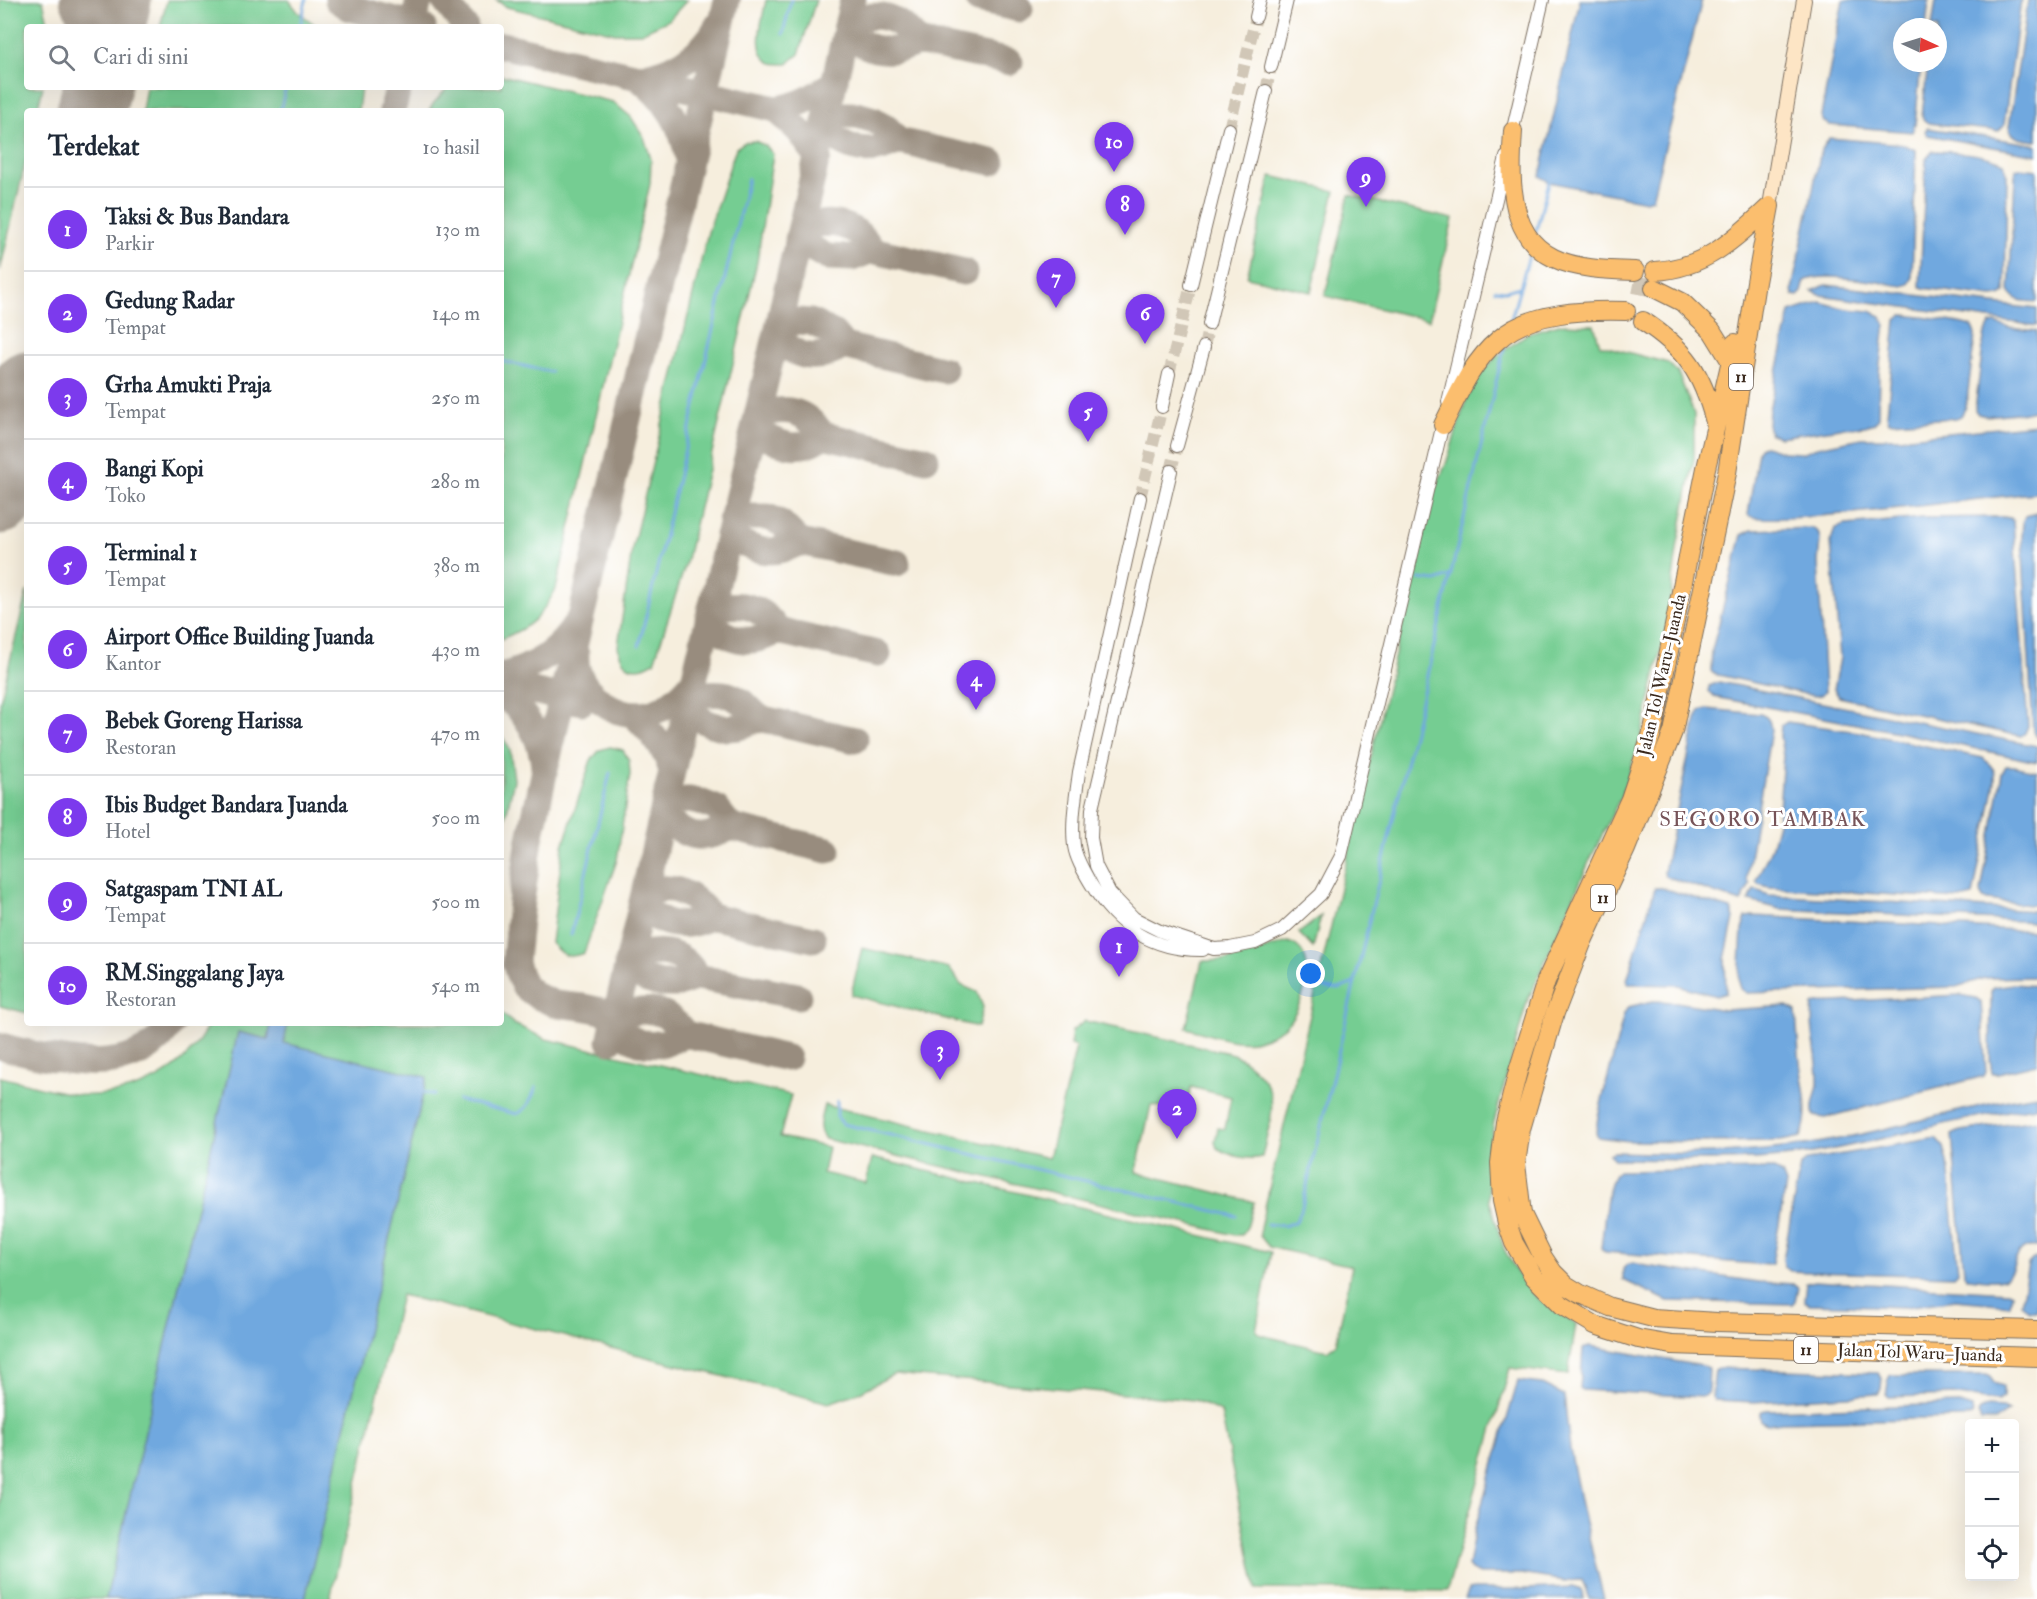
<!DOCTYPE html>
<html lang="id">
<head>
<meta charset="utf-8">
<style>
	:root { --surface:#fff; --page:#f6f6f7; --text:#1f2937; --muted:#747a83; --line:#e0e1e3; --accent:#7c3aed }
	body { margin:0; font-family:"IM FELL Double Pica",serif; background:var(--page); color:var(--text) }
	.controls { position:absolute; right:18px; bottom:18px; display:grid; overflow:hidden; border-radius:6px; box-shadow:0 6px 24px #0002 }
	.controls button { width:54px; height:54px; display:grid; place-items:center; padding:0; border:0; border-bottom:2px solid var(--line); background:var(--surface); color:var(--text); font:30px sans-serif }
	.compass { position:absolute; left:1893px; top:18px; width:54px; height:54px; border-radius:50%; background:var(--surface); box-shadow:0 6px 24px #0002; rotate:94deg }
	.you { position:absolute; left:1311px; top:974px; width:21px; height:21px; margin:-15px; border:4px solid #fff; border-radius:50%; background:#1a73e8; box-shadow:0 0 0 9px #1a73e833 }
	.badge { display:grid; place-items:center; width:39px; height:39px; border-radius:50%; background:var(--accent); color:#fff; font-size:20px; font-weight:700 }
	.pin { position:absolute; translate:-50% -50px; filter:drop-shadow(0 2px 3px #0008) }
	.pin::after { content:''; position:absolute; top:32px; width:21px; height:18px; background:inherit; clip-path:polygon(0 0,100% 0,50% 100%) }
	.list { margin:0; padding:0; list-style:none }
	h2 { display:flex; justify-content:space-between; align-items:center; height:78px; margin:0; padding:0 24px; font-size:26px }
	h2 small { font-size:20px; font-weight:400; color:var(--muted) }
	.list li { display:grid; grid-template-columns:39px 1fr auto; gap:18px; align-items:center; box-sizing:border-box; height:84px; padding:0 24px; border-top:2px solid var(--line) }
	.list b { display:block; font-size:22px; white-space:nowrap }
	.list p { margin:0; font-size:20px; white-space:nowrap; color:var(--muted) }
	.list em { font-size:20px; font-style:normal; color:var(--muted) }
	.icon { flex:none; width:33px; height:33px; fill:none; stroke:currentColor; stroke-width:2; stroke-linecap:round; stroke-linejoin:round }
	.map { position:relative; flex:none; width:2037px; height:1599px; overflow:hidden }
	.search { position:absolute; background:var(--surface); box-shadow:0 6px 24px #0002; left:24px; top:24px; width:480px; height:66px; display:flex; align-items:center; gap:15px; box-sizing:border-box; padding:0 21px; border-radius:6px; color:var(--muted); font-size:22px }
	.panel { position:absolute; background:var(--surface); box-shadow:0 6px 24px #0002; left:24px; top:108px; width:480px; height:918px; border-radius:6px }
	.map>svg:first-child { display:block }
	.green { fill:#75cd92; stroke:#587c58; stroke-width:1.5 }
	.water { fill:#70a8df; stroke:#56697e; stroke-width:1.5 }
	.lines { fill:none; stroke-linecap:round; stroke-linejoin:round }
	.stream { stroke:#70a8df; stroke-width:3 }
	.taxiway { stroke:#988c7e; stroke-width:27 }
	.runway { stroke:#988c7e; stroke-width:69 }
	.tertiary-tunnel { stroke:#d1c7b7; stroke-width:12; stroke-dasharray:12 6; stroke-linecap:butt }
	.motorway-tunnel { stroke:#d1c7b7; stroke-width:18; stroke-dasharray:18 9; stroke-linecap:butt }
	.tertiary-casing { stroke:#7c6f61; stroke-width:14 }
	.secondary-casing { stroke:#7c6f61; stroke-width:16 }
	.motorway-casing { stroke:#7c6f61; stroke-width:20 }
	.tertiary { stroke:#fff; stroke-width:12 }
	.secondary { stroke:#fde5c5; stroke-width:14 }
	.motorway { stroke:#fbbe6e; stroke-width:18 }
	.labels { text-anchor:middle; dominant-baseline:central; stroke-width:6; stroke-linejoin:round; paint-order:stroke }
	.shield { fill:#fff; stroke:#766a62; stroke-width:1.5 }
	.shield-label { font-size:16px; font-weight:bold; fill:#3b2a1e }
	.street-label { font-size:18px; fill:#3b2a1e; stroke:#fff }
	.quarter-label { font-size:21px; letter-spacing:1.5px; fill:#775459; stroke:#fff }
</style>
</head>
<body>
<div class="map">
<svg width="2037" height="1599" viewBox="0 0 2037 1599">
	<rect width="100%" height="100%" fill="#fff"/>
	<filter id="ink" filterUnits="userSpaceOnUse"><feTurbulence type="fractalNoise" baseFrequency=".0167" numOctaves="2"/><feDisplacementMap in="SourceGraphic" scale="12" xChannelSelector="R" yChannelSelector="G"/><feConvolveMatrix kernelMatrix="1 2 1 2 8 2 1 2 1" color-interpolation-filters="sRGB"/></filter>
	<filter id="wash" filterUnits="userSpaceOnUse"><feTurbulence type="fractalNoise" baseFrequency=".008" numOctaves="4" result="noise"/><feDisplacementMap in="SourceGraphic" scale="24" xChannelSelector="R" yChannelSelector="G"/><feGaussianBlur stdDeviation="1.35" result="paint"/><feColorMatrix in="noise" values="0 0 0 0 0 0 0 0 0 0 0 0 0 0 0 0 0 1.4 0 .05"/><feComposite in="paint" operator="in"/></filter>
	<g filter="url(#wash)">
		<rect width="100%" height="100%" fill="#f6eedd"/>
		<path class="green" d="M0 0H43L49 27H27V87H43L37 111H27V155L0 271Z
			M167 0H289L298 12 318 27H160Z
			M496 0H687L669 20 641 33H615L507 7Z
			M766 0H816L799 54 787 64C782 64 776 64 772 63 750 54 763 18 766 0Z
			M501 75 613 102 631 117 644 137 651 159 650 184 556 589C539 619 533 626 501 639V111H429L433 104 448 87H501Z
			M146 87H361V88L358 111H142Z
			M755 141 766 146 773 154 757 262 686 563 654 662C635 674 621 668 618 646L632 549 708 232 736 148 745 142Z
			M1271 176 1335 191 1311 292 1247 277Z
			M1349 195 1453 219 1429 320 1325 296Z
			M1559 324 1594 325 1600 345 1668 363 1678 373 1694 414V459L1678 543 1666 629 1641 737 1622 794 1589 862 1527 1002 1494 1122 1490 1148 1488 1175 1489 1199 1504 1249 1518 1274 1533 1294 1548 1307 1576 1324 1568 1375 1510 1368 1447 1591 1256 1589 1221 1412 1194 1400 894 1374 860 1392 829 1403 401 1295 330 1599H0V1077C24 1082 58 1093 81 1095 123 1097 165 1082 192 1050 199 1042 204 1032 210 1023H501V1013L514 1024 546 1039 791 1095 780 1137 828 1147 823 1173 866 1183 872 1158 1271 1252 1256 1331 1261 1335 1327 1351 1336 1344 1352 1266 1269 1247 1260 1236V1228L1433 493 1446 464 1466 400 1480 374 1496 357 1528 333Z
			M27 591V1013L0 1006V702Z
			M501 734 510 750 514 780 501 838Z
			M610 747 623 750 629 761 630 774 617 860 584 953C568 959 562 956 551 943L563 846 591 760 600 750Z
			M1321 916 1313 948 1299 933Z
			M1288 942C1321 951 1304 1003 1289 1022 1283 1030 1269 1037 1258 1040 1236 1046 1207 1033 1186 1028L1202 961 1228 960Z
			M862 948 949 968 961 985 977 992 983 1007 978 1027 851 995Z
			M1085 1021 1234 1054C1285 1085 1273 1108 1262 1157 1248 1161 1229 1155 1217 1148L1215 1142 1218 1128 1225 1129 1231 1097 1191 1087 1185 1112 1151 1105 1136 1172 1254 1202 1247 1227 1242 1235H1235L825 1139C816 1128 821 1118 824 1105L1049 1158 1076 1047 1070 1045 1072 1031Z"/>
		<path class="water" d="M1580 0H1702L1652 199 1646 201 1549 182 1540 176Z
			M1843 0H1929L1926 27H1902V63H1921L1915 125 1912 132 1830 125 1824 122 1821 116Z
			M1936 0H2021L2004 125 1998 131 1928 123 1924 120 1922 116 1928 63H1938V27H1932Z
			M2028 0H2037V141C2025 139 2013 141 2009 127Z
			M1927 128 2037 145V155L1927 135 1925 131Z
			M1829 138 1902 144 1916 150 1912 279 1909 284 1903 286C1882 283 1822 271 1805 281L1802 292 1798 296 1793 295 1792 289 1821 151Z
			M1933 151C1952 151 1987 154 2004 163L2007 176 2005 293 2000 296 1992 297 1923 288 1920 286 1926 159Z
			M2019 168 2037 170V302C2026 301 2015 303 2009 291L2015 177 2016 169Z
			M1826 285 2037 309V326L1820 295 1812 291Z
			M1820 302 1847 309 1870 311 1881 316 1885 324 1879 373 1878 417 1875 423 1865 426 1840 428 1780 437 1770 434 1768 424 1769 410 1790 312Z
			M1902 315C1909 315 1968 323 1972 327 1973 329 1975 334 1975 336L1966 407 1961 416 1956 418 1889 422 1887 415 1896 320Z
			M1996 323 2009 328 2037 331V411L1986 416 1978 414 1975 410 1984 337 1990 324Z
			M2037 424V493C1998 495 1763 529 1748 515L1758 451 1761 447 1765 446 1784 452 1802 453 1817 447 1862 438H1899Z
			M2037 513V737L2033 731 2022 538 2023 522 2025 516Z
			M2003 517 2010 518 2013 521 2028 726 2025 733 2021 736 2011 734 1839 697 1834 689 1840 658 1831 541 1835 528 1846 525 1923 518Z
			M1812 528 1818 532 1820 539 1818 562 1825 691 1821 695 1814 696 1714 674 1711 671 1712 650 1742 535 1752 530Z
			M1719 682 2037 746V762L1898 732 1714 697 1709 691V686Z
			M1707 709 1760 714C1769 717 1770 721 1771 730L1748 870 1747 879 1750 884 1741 902 1671 878 1665 876 1664 872 1696 719 1700 711Z
			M1787 722 1859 732 1983 758C1995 769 1997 771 1994 788L1973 896 1960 899 1769 887 1758 884 1756 880 1771 849 1778 823 1783 756 1780 736 1781 726Z
			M2006 766H2013L2037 771V906L1987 900 1982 897 1981 891 2002 773Z
			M1655 888H1662L1731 909 1734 918 1725 959 1726 993 1716 996 1678 985 1628 984 1627 980Z
			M1754 889 1769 895 2037 911V922L1780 909 1749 901Z
			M1753 916 2037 931V977L1985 978 1956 987 1747 993 1741 989 1739 982 1742 930 1746 917Z
			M2013 984 2037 986V1064L1998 1073H1992L1990 1060 1991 991 1994 987Z
			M1960 995 1976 998 1981 1002 1986 1072 1984 1076 1825 1118 1814 1116C1810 1106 1817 1094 1818 1083 1819 1057 1809 1030 1813 1005L1817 1003Z
			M1653 1001 1676 1002 1725 1010 1787 1006 1796 1011C1797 1028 1798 1045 1800 1063 1803 1088 1811 1112 1801 1137L1781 1141 1704 1142 1628 1141 1598 1137 1596 1133 1598 1116 1624 1014 1628 1007Z
			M271 1023H288L284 1043 427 1077 305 1599H106L238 1032 268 1039Z
			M2037 1095V1107C1963 1116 1892 1139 1819 1152 1751 1164 1682 1159 1614 1159L1609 1154 1614 1152C1672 1154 1733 1155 1791 1147 1874 1136 1954 1108 2037 1095Z
			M2037 1120V1247C2010 1243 2019 1274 2002 1279 1992 1282 1978 1279 1968 1278L1964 1273 1952 1135 1960 1131Z
			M1936 1138 1944 1147 1948 1162 1958 1272 1954 1276 1809 1272 1790 1271 1785 1267 1783 1260 1800 1166 1808 1160Z
			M1774 1169 1782 1174 1786 1184 1772 1264 1768 1265 1605 1252 1601 1248C1604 1230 1605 1182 1618 1171Z
			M2037 1258V1311H2030L2021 1304 2028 1264 2033 1259Z
			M1633 1263 1646 1266 1759 1282 1794 1284 1798 1287 1795 1301 1792 1304 1668 1301 1623 1280V1269L1626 1265Z
			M1814 1281 2008 1292 2012 1294 2010 1305 1955 1300 1905 1307 1810 1304 1804 1301 1806 1283Z
			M1590 1346 1707 1367 1709 1369 1708 1393 1702 1397 1583 1390 1580 1388 1583 1349Z
			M1718 1368 1878 1373 1882 1378 1881 1389 1878 1394 1754 1402 1715 1400 1712 1397 1715 1369Z
			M1891 1375H1986L1989 1376 1994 1383 2003 1386V1397L1998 1401 1958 1395 1888 1397 1886 1395 1889 1377Z
			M1518 1381 1542 1384 1564 1395 1570 1449 1582 1510 1604 1599H1589L1582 1580 1564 1581 1522 1574H1480L1471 1570 1468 1566 1475 1528Z
			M1959 1404 1972 1408 1973 1415 1964 1418 1782 1422 1767 1424 1761 1421 1760 1414 1762 1411 1767 1410Z
			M1987 1407 2003 1408 2009 1411 1994 1421H1981L1978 1413 1980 1410Z
			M1573 1587 1581 1590 1584 1599H1465L1469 1590 1473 1589H1526Z"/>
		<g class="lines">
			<path class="stream" d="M300 27 306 0
				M783 34 791 0
				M280 111 286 87
				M1535 234 1549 182
				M1495 290 1505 291 1520 287
				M1510 323 1531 249
				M501 361 551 372
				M1419 579 1436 581 1451 575
				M639 646 748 179
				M571 935 610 773
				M1324 988 1339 989 1354 983
				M419 1091 435 1095
				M458 1100 517 1114C529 1108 531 1100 536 1087
				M837 1101V1117L843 1124 1236 1216
				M1267 1224 1284 1226 1296 1221 1301 1211 1505 344"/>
			<path class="taxiway" d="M73 0 84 27
				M338 0 350 8 423 27
				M444 0 465 27
				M978 0 1020 9
				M848 21C879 11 898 16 918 42
				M413 27 419 0
				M846 29C866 53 891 56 918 42L1010 62
				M501 45 776 109C799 106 816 96 835 82
				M641 77C674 70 701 57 718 25
				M639 78C668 102 682 123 689 161
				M776 109 799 131 818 157
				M392 111 399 87
				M826 122 842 115H857L874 120 887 128 898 141 992 162
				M824 129C845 150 871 157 898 141
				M801 230C827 217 858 223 872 250
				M799 237 806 245 827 257 852 258 872 250 964 272
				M778 327 798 321 811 322 833 333 844 346 944 370
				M776 336C797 360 818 362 844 346
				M757 416C787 405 805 410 823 435L926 459
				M754 427C775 444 800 455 823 435
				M731 521 745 517H768L781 523 800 542 897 563
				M728 535C755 551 770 558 800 542
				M710 610C739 601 761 604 778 631
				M708 619C730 643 750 646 778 631L878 654
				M576 654C574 682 595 700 618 711
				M501 676C536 667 559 652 578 621
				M501 684 582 702
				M501 695C526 710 542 739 544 768
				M688 698C723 689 735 692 759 718
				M687 704 698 718 710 724 726 728 739 727 759 718 855 740
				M622 712C653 719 671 706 691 684
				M672 772 776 336 853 0
				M731 827C703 843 678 839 664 809L676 801 690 800 703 803 716 808 731 827 828 850
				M710 916C695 894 661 875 642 902 654 926 688 931 710 916L813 939
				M697 977C682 948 653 946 627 963L635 973 647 980 661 984H678L697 977 798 996
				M616 1014 583 1007 555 1004 537 996 525 987 519 975 515 962 521 902 530 839 544 774 727 0
				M615 1019C643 1005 666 1007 685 1034
				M614 1024 630 1038 641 1043 664 1044 685 1034 787 1058
				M610 1041 672 772C666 748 651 732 634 715
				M0 1046C47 1057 117 1079 157 1041 163 1036 167 1029 172 1023"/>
			<path class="runway" d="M111 27 117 0
				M91 111 97 87
				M0 500 27 385"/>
		</g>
	</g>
	<g filter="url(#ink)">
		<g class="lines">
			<path class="tertiary-tunnel" d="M1266 91 1271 67
				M1229 129 1256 17
				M1204 347 1209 324
				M1169 374 1191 285
				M1171 471 1177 446
				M1140 498 1162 407"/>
			<path class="motorway-tunnel" d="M1634 284 1654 288"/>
			<defs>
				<path id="tertiary" d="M1256 17 1260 0
					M1271 67 1287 0
					M1511 137 1543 0
					M1191 285 1229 129
					M1209 324 1266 91
					M1448 402 1506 157
					M1162 407 1169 374
					M1177 446 1204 347
					M1171 471 1092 809 1091 838 1096 866 1110 893 1134 918 1160 931 1214 949 1230 948 1255 943 1282 930 1321 894 1341 856 1444 419
					M1140 498 1079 772C1076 796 1071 821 1074 846 1076 859 1084 872 1091 884 1117 927 1152 951 1203 950"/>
				<path id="secondary" d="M1770 206 1804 0"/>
				<path id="motorway" d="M1513 131C1512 150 1510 171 1513 191 1521 265 1573 269 1635 271
					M1770 206 1756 282 1727 473 1673 732 1626 849 1582 943 1555 1013 1521 1129 1516 1164 1522 1214 1543 1257 1553 1272 1566 1285 1579 1293 1610 1307 1653 1318 1717 1322 2037 1330
					M1655 271C1705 268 1735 239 1770 206
					M1654 288 1682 302 1712 331 1733 365
					M1643 321C1686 349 1702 373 1715 422
					M1735 343 1706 468 1653 730 1630 799 1546 981 1518 1071 1505 1122 1500 1163 1502 1201 1507 1223 1514 1243 1534 1277 1562 1305 1595 1325 1638 1339 1672 1345 2037 1357
					M1443 425C1458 395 1472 362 1498 340 1530 311 1586 310 1626 311"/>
			</defs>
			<use href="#tertiary" class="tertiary-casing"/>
			<use href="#secondary" class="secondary-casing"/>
			<use href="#motorway" class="motorway-casing"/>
			<use href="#tertiary" class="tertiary"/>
			<use href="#secondary" class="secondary"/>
			<use href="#motorway" class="motorway"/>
		</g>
	</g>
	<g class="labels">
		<g class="shield">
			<rect x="1729" y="364" width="24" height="26" rx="4.5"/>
			<rect x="1591" y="885" width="24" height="26" rx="4.5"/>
			<rect x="1794" y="1337" width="24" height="26" rx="4.5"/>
		</g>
		<g class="shield-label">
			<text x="1741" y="377">11</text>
			<text x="1603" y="898">11</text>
			<text x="1806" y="1350">11</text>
		</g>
		<g class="street-label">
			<text transform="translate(1662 675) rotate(-77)">Jalan Tol Waru–Juanda</text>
			<text transform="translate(1920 1353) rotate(2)">Jalan Tol Waru–Juanda</text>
		</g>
		<g class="quarter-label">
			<text x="1763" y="819">SEGORO TAMBAK</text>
		</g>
	</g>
</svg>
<div class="controls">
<button>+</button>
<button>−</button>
<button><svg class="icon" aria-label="locate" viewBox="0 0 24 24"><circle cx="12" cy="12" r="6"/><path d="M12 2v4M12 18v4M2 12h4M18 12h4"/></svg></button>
</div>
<svg class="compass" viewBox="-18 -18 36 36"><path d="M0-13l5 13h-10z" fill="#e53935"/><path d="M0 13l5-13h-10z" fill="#747a83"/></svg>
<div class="you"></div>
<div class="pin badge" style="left:1119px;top:977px">1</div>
<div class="pin badge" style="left:1177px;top:1139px">2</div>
<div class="pin badge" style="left:940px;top:1080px">3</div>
<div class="pin badge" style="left:976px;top:710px">4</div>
<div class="pin badge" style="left:1088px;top:442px">5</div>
<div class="pin badge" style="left:1145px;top:344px">6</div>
<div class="pin badge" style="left:1056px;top:308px">7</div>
<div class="pin badge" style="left:1125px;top:235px">8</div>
<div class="pin badge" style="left:1366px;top:207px">9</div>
<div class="pin badge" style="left:1114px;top:172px">10</div>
<div class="search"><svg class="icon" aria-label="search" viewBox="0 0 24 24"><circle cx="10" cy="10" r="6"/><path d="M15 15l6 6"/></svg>Cari di sini</div>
<section class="panel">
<h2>Terdekat<small>10 hasil</small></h2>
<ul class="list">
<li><span class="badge">1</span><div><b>Taksi &amp; Bus Bandara</b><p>Parkir</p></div><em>130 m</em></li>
<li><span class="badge">2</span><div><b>Gedung Radar</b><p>Tempat</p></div><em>140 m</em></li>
<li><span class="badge">3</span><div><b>Grha Amukti Praja</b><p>Tempat</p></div><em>250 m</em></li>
<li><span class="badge">4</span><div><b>Bangi Kopi</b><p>Toko</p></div><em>280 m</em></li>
<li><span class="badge">5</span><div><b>Terminal 1</b><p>Tempat</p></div><em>380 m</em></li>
<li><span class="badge">6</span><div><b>Airport Office Building Juanda</b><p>Kantor</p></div><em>430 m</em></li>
<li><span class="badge">7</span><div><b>Bebek Goreng Harissa</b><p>Restoran</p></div><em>470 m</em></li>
<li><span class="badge">8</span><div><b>Ibis Budget Bandara Juanda</b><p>Hotel</p></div><em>500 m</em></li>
<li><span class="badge">9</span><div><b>Satgaspam TNI AL</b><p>Tempat</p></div><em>500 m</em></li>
<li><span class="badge">10</span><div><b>RM.Singgalang Jaya</b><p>Restoran</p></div><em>540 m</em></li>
</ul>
</section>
</div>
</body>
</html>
